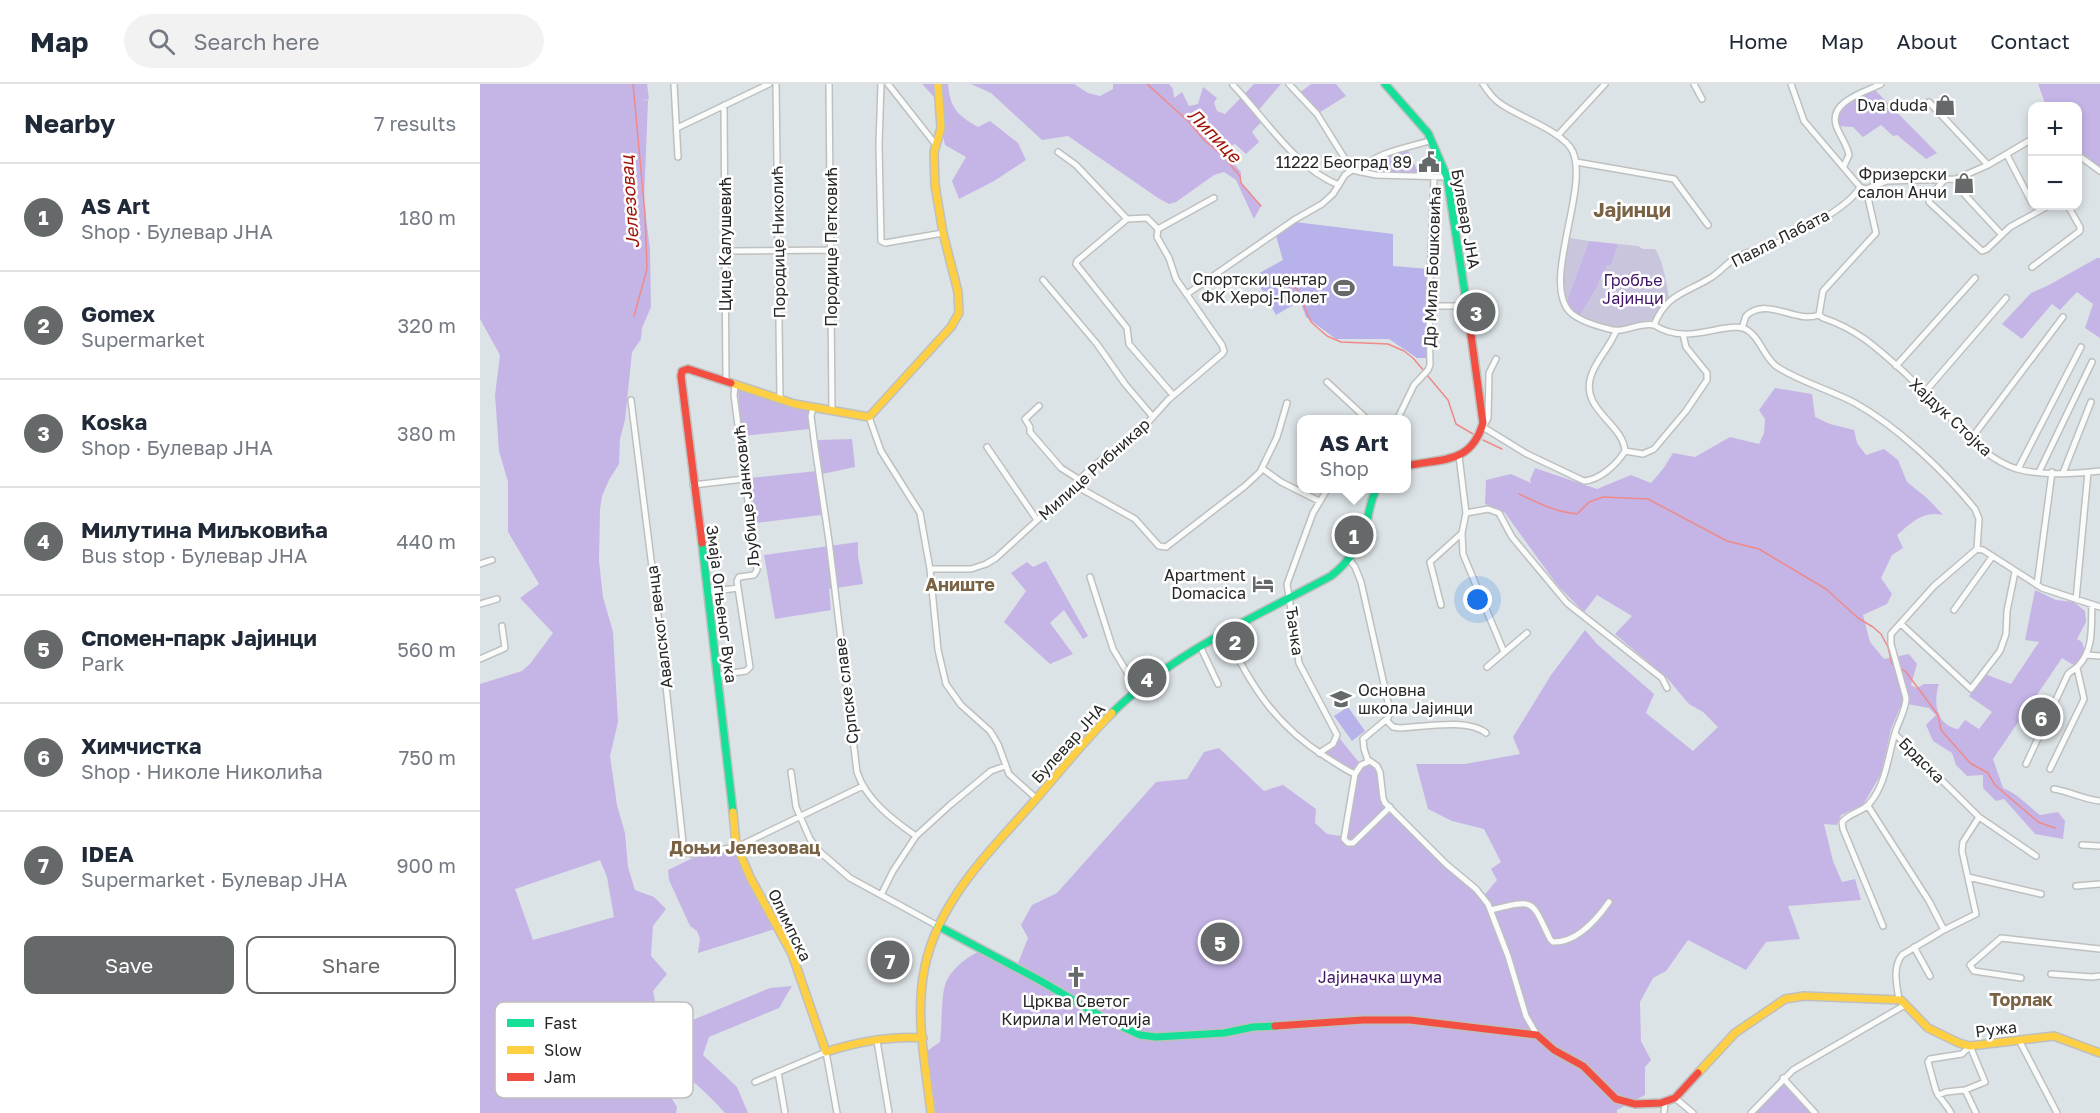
<!DOCTYPE html>
<html lang="en">
<head>
<meta charset="utf-8">
<style>
	:root { --surface:#fff; --page:#f2f2f3; --text:#1f2937; --muted:#747a83; --line:#e0e1e3; --accent:#66696a }
	body { margin:0; font-family:"Golos Text",sans-serif; background:var(--page); color:var(--text) }
	.controls { position:absolute; right:18px; top:18px; display:grid; overflow:hidden; border-radius:12px; box-shadow:0 3px 9px #0003 }
	.controls button { width:54px; height:54px; display:grid; place-items:center; padding:0; border:0; border-bottom:2px solid var(--line); background:var(--surface); color:var(--text); font:30px sans-serif }
	.you { position:absolute; left:998px; top:516px; width:21px; height:21px; margin:-15px; border:4px solid #fff; border-radius:50%; background:#1a73e8; box-shadow:0 0 0 9px #1a73e833 }
	.badge { display:grid; place-items:center; width:39px; height:39px; border-radius:50%; background:var(--accent); color:#fff; font-size:20px; font-weight:700 }
	.pin { position:absolute; translate:-50% -50%; border:3px solid #fff; box-shadow:0 2px 6px #0006 }
	.popup { position:absolute; left:817px; top:331px; width:114px; height:78px; box-sizing:border-box; display:grid; place-content:center; border-radius:12px; background:var(--surface); filter:drop-shadow(0 2px 4px #0005); font-size:20px; white-space:nowrap; color:var(--muted) }
	.popup b { font-size:22px; color:var(--text) }
	.popup::after { content:''; position:absolute; left:50%; top:100%; margin-left:-12px; border:12px solid transparent; border-top-color:var(--surface) }
	.list { margin:0; padding:0; list-style:none }
	h2 { display:flex; justify-content:space-between; align-items:center; height:78px; margin:0; padding:0 24px; font-size:26px }
	h2 small { font-size:20px; font-weight:400; color:var(--muted) }
	.list li { display:grid; grid-template-columns:39px 1fr auto; gap:18px; align-items:center; box-sizing:border-box; height:108px; padding:0 24px; border-top:2px solid var(--line) }
	.list b { display:block; font-size:22px; white-space:nowrap }
	.list p { margin:0; font-size:20px; white-space:nowrap; color:var(--muted) }
	.list em { font-size:20px; font-style:normal; color:var(--muted) }
	.actions { display:flex; gap:12px; padding:18px 24px }
	.actions a { flex:1; padding:14px 0; border:2px solid var(--accent); border-radius:12px; text-align:center; font-size:21px; color:var(--accent) }
	.actions .main { background:var(--accent); color:#fff }
	.icon { flex:none; width:33px; height:33px; fill:none; stroke:currentColor; stroke-width:2; stroke-linecap:round; stroke-linejoin:round }
	.map { position:relative; flex:none; width:1620px; height:1029px; overflow:hidden }
	header { display:flex; align-items:center; gap:36px; box-sizing:border-box; height:84px; padding:0 30px; background:var(--surface); border-bottom:2px solid var(--line) }
	header strong { font-size:28px }
	nav { display:flex; gap:33px; margin-inline-start:auto; font-size:21px }
	.search { width:420px; height:54px; background:var(--page); display:flex; align-items:center; gap:15px; box-sizing:border-box; padding:0 21px; border-radius:33px; color:var(--muted); font-size:22px }
	main { display:flex }
	aside { flex:1; background:var(--surface) }
	.map>svg:first-child { display:block }
	.green { fill:#c5b5e6; fill-rule:evenodd }
	.cemetery { fill:#c8c5dd }
	.pitch { fill:#b8b2eb }
	.lines { fill:none; stroke-linecap:round; stroke-linejoin:round }
	.stream { stroke:#ee8a8a; stroke-width:1.5 }
	.street-casing { stroke:#bec0bf; stroke-width:8 }
	.fast-casing { stroke:#bec0bf; stroke-width:10 }
	.slow-casing { stroke:#bec0bf; stroke-width:10 }
	.jam-casing { stroke:#bec0bf; stroke-width:10 }
	.street { stroke:#fafbfb; stroke-width:5 }
	.fast { stroke:#16e098; stroke-width:7 }
	.slow { stroke:#ffcf43; stroke-width:7 }
	.jam { stroke:#f24e42; stroke-width:7 }
	.labels { text-anchor:middle; dominant-baseline:central; stroke-width:5; stroke-linejoin:round; paint-order:stroke }
	.poi-label { font-size:16px; fill:#272727; stroke:#fff; text-anchor:end }
	.street-label { font-size:16px; fill:#272727; stroke:#fff }
	.park-label { font-size:16px; fill:#411467; stroke:#fff }
	.water-label { font-size:18px; font-style:italic; fill:#9e1305; stroke:#fff }
	.neighbourhood-label { font-size:18px; font-weight:bold; fill:#7a6345; stroke:#fff }
	.quarter-label { font-size:20px; font-weight:bold; fill:#7a6345; stroke:#fff }
	.key { fill:#fff; stroke:#bebebe; stroke-width:1.5 }
	.key-label { font-size:16px; fill:#272727 }
</style>
</head>
<body>
<header>
<strong>Map</strong>
<div class="search"><svg class="icon" aria-label="search" viewBox="0 0 24 24"><circle cx="10" cy="10" r="6"/><path d="M15 15l6 6"/></svg>Search here</div>
<nav><a>Home</a><a>Map</a><a>About</a><a>Contact</a></nav>
</header>
<main>
<aside>
<h2>Nearby<small>7 results</small></h2>
<ul class="list">
<li><span class="badge">1</span><div><b>AS Art</b><p>Shop · Булевар ЈНА</p></div><em>180 m</em></li>
<li><span class="badge">2</span><div><b>Gomex</b><p>Supermarket</p></div><em>320 m</em></li>
<li><span class="badge">3</span><div><b>Koska</b><p>Shop · Булевар ЈНА</p></div><em>380 m</em></li>
<li><span class="badge">4</span><div><b>Милутина Миљковића</b><p>Bus stop · Булевар ЈНА</p></div><em>440 m</em></li>
<li><span class="badge">5</span><div><b>Спомен-парк Јајинци</b><p>Park</p></div><em>560 m</em></li>
<li><span class="badge">6</span><div><b>Химчистка</b><p>Shop · Николе Николића</p></div><em>750 m</em></li>
<li><span class="badge">7</span><div><b>IDEA</b><p>Supermarket · Булевар ЈНА</p></div><em>900 m</em></li>
</ul>
<div class="actions"><a class="main">Save</a><a>Share</a></div>
</aside>
<div class="map">
<svg width="1620" height="1029" viewBox="0 0 1620 1029">
	<rect width="100%" height="100%" fill="#dce3e6"/>
	<path class="green" d="M0 0H167L169 15 161 17 168 16 164 118 170 165 171 223 162 244 161 255 152 268 145 336 140 355 139 380 129 396 122 412 120 425 119 477 123 513 133 548 138 638 130 672 137 721 145 749 148 783 155 806 174 813 186 825 173 842 171 872 187 890 173 907 176 922 186 947 290 904 312 902 299 924 229 953 223 971 257 1003 268 1029H245C222 1003 196 982 168 963L158 969 148 985 166 986 172 1004 189 1010 197 1023 196 1029H0V600L42 587 50 580 73 549 40 514 59 500 28 448V398L19 367 15 311 20 271 0 235ZM120 776 127 793 134 833 53 856 35 805Z
		M442 0H468C470 24 477 31 498 43L510 37 538 59 546 76 514 97 479 115 472 97 486 73 465 61 461 44 458 8 454 13Z
		M491 0H594L608 9 620 12 633 5V0H689L693 5 694 14 702 8 709 22 718 20 723 3 737 14 734 19 737 27 745 30 774 0H801L777 28 784 35 772 48 779 58 766 70 755 60 748 63 747 71 761 88V99L781 122 774 135 756 96 744 88 734 91 696 118 689 120 678 114 588 52 562 56 511 9Z
		M831 0H856L866 12 837 30 818 10Z
		M1558 0H1620V85L1598 69V22H1566Z
		M1393 4 1457 69 1446 75 1417 51 1413 52 1401 41 1383 53 1373 43 1356 42C1355 18 1376 14 1393 4Z
		M928 66 939 90 896 88 894 78Z
		M1109 157 1138 160 1132 180 1123 188 1119 200 1100 232 1090 224 1087 216Z
		M1617 174H1620V254L1605 244 1613 220 1597 208 1580 226 1572 220 1542 255 1522 240 1551 209 1569 201Z
		M1295 304 1332 310 1335 333 1350 340 1374 346 1377 359 1386 371 1404 365 1418 376 1427 398 1447 414 1463 431C1443 426 1431 439 1417 451L1423 464 1412 471 1401 494 1412 510 1407 520 1383 531 1390 558 1404 575 1429 570 1437 580 1431 601 1437 604 1444 600H1459C1453 618 1456 641 1478 645L1485 636 1499 645 1512 628 1489 612 1505 590 1531 600 1559 558 1545 556 1555 506 1576 516 1594 518 1605 527 1606 538 1597 555 1602 558 1605 568 1595 582 1582 574 1513 675 1523 704C1538 710 1547 721 1560 731L1578 728 1585 737 1583 755 1555 750 1524 715 1516 717 1503 704V691L1487 692 1476 681 1472 669 1453 657 1446 641 1456 631 1449 624 1422 619 1411 645 1401 690 1383 721 1361 731 1357 741 1344 740 1353 777 1362 798 1375 795 1381 816 1308 822 1320 855 1286 858 1266 886 1208 856 1186 887 1173 894 1160 918 1161 957 1171 976 1165 983V1011L1137 1026V1029H456L447 967 460 958C462 943 461 915 465 901 471 883 491 870 507 864L538 879 548 854 541 841 552 821 577 809 676 698 707 695 724 668 739 664 784 707 803 701 836 725 835 739 847 750 861 752 875 694 885 680H890L896 684 903 718 1002 814 1017 796 1011 785 1021 778 1004 745 972 737 948 725 936 680H985L1040 670 1033 653 1036 648 1071 591 1105 546 1117 560 1174 610 1166 629 1213 667 1238 643 1223 628 1209 620 1187 594 1135 550 1152 532 1117 511 1104 528 1078 502 1025 429 1005 420 1006 396 1031 390 1051 399 1050 396 1055 384 1117 405 1151 391 1171 399 1183 385 1193 369 1215 373 1250 353 1279 360 1284 349 1285 335 1279 326Z
		M258 306 330 327 331 341 330 345 262 352Z
		M372 355 375 383 342 390 338 356Z
		M337 387 341 431 275 439 270 394Z
		M378 458V472L383 500 349 505 351 526 295 535 284 471Z
		M566 477 608 552 603 555 584 526 570 539 593 570 570 580 524 538 546 507 531 489 547 478 553 483Z
		M857 651 881 681 875 690 839 669 850 662Z
		M255 766 295 845 218 869 220 855 217 847 210 842 189 796 188 786 215 773Z
		M1304 996 1335 1029H1271Z"/>
	<path class="cemetery" d="M1090 154 1109 157 1087 216C1077 200 1086 172 1090 154Z
		M1138 160 1158 162 1163 165H1175C1183 176 1187 201 1189 215L1184 216 1174 235 1138 244 1100 232 1119 200 1118 197 1123 194 1126 182 1132 180Z"/>
	<path class="pitch" d="M815 138 913 150V182L949 185 946 274H937L909 255H856L826 233 820 217 796 231 774 192 803 176 796 152Z
		M868 623 885 647 872 657 854 632Z"/>
	<g class="lines">
		<path class="stream" d="M153 0 165 130 167 185 154 232
			M667 0 709 38 724 56 741 70 760 92 761 99 781 122
			M779 195 800 198 817 205 831 238 847 252 861 258 908 260 924 267 933 274 944 287
			M947 291 968 316 976 340 993 350
			M1003 356 1022 365
			M1039 410C1058 419 1076 428 1097 430L1109 418 1123 413 1168 415 1247 457 1279 465 1346 505 1378 534 1393 543 1401 550 1408 563 1412 580 1414 581
			M1419 583 1426 588 1458 631 1461 646 1490 679 1508 689 1515 701 1558 738 1575 744"/>
		<defs>
			<path id="street" d="M194 0 198 73
				M296 0 300 316
				M349 0 352 326
				M401 0 399 60 401 157 405 159 463 149
				M408 0 456 61
				M809 0 837 30 872 86 896 91 967 93
				M1003 0C1008 8 1013 15 1021 20 1039 33 1085 48 1093 68 1109 107 1060 200 1091 229 1100 237 1117 242 1129 245 1144 250 1158 238 1174 241 1187 209 1205 210 1232 193 1241 187 1248 178 1257 173 1268 167 1281 165 1292 161 1314 152 1369 124 1380 103
				M1214 0 1222 15
				M1311 0 1324 37 1380 103
				M753 1C784 33 816 85 859 101
				M1449 18 1508 81
				M244 21 246 298
				M197 44 289 0
				M1078 51 1125 0
				M578 68 596 81 647 135
				M1527 71 1552 119
				M1598 71 1620 87
				M1096 78 1194 95 1228 141
				M1364 82 1369 71C1367 60 1359 51 1356 41 1349 17 1386 8 1401 0
				M880 88C894 67 929 64 952 56
				M1465 95 1451 111 1449 118 1502 167 1507 165 1530 143 1568 122
				M1476 95 1485 111 1522 151
				M1380 103 1386 105 1407 97 1476 95 1508 81 1552 55
				M678 145 667 134 647 135 597 177 596 180 647 244 649 260 693 311
				M678 145 734 114
				M246 167 351 166
				M1552 183 1600 147V143L1588 122
				M563 196 617 260 645 300 673 333
				M707 210 814 136 842 120 853 110 865 91 872 86
				M949 222H987
				M1339 231 1343 207 1396 149 1386 105
				M1174 241C1196 255 1215 250 1240 245 1247 244 1256 242 1263 244 1279 250 1283 272 1296 282 1317 297 1351 306 1375 319 1418 343 1464 387 1495 425L1499 435 1497 465
				M1262 244 1266 232C1288 212 1315 240 1339 231L1343 234C1379 246 1398 265 1426 290 1439 303 1453 315 1466 329 1488 351 1506 375 1537 385 1562 392 1594 390 1620 387
				M1136 247C1130 263 1116 276 1111 292 1100 326 1143 339 1145 367
				M1016 275 1009 289 1008 334 1003 343 1047 370 1104 397C1120 396 1137 380 1145 367
				M1416 282 1495 194
				M847 298 888 336
				M1444 309 1526 214
				M151 316 180 547 204 768 213 770 257 763 383 702
				M559 322 545 335 550 343V348L581 384 600 396
				M333 324 331 332 335 363 349 457 377 688C386 716 413 736 436 752
				M389 333 401 367 440 429 450 485 458 566 466 600 481 621 510 647 518 660 529 690 557 715
				M917 336 934 301 948 286 950 281 949 222 954 94
				M1491 355 1583 233
				M507 363 557 436
				M1145 367 1163 370 1174 365 1206 327 1227 296V289L1206 263 1203 250
				M979 372 986 429 982 449 983 470 1024 568
				M783 385 801 398 839 417
				M1538 385 1601 263
				M1559 388 1612 278
				M1583 389 1611 318
				M213 401 264 395
				M598 403 655 435 679 462 686 463 765 402 780 388 797 353 807 319
				M986 429 1008 425 1019 429 1032 453 1087 519 1182 594 1187 604
				M1497 465 1503 466 1562 504 1620 523
				M870 476 875 483 881 498 910 627 908 634 883 655 884 665 888 677
				M0 480 12 476
				M450 485H491L506 480 516 474 564 430 596 405 602 393 612 383 662 345 688 316 742 270 744 267 742 261 696 195 689 174 677 153 678 145
				M610 493 633 565 657 605
				M1557 501 1572 388
				M227 508 258 504
				M1596 516 1608 388
				M0 520 17 515
				M961 521 950 478 982 449
				M1474 526 1512 473
				M1421 540 1491 605 1520 567 1526 550 1527 527 1535 488
				M745 548C770 601 796 642 846 673 856 679 865 686 875 690
				M720 562 738 600
				M1607 571 1620 572
				M0 575 25 564 22 542
				M1007 583 1047 549
				M238 591 266 587 270 583 257 497 259 493 274 491 277 486 254 311 255 302
				M906 636 913 643 920 644C943 643 988 634 1006 649
				M1415 650 1499 733 1556 772
				M839 669 853 660 857 651 819 579 807 500 833 429 848 404
				M1546 680 1588 590C1592 586 1596 585 1599 581 1614 565 1611 541 1612 521
				M1570 685 1604 615 1597 584
				M311 688 316 723 330 755 340 768 370 794 458 842
				M1574 705C1591 708 1603 715 1620 717
				M1388 722 1449 817 1464 846
				M910 723 873 759H868L864 755 875 690 881 681 890 677 897 682 900 688 903 714 905 719 966 780 996 805 1008 820 1028 872 1046 932 1057 951
				M1602 761 1620 762
				M1488 793 1561 810
				M1596 802 1620 800
				M401 811 413 787 436 752 470 721 511 687 525 682
				M1011 826C1055 815 1051 815 1070 855L1073 858C1096 859 1117 835 1129 818
				M1403 842 1363 745 1362 738C1369 729 1382 728 1389 720 1406 701 1408 672 1415 649 1418 638 1426 626 1426 614L1411 560V550L1454 502 1497 465
				M1434 863 1450 892
				M1571 890 1612 893 1620 892
				M1541 894 1494 887 1490 881 1521 854 1620 865
				M1419 916C1417 901 1412 884 1422 871L1462 847 1496 830 1482 767 1483 758 1499 733
				M1539 956 1577 1029
				M397 957 409 1029
				M298 988 305 1029
				M1303 994 1335 1029
				M275 998 346 968 357 1029
				M1485 1006 1496 1029
				M1458 1011 1466 1008 1485 1006 1505 998 1490 962 1482 970 1450 975 1448 978 1456 1007C1460 1015 1467 1021 1471 1029
				M1195 1014 1213 1029
				M1184 1029 1185 1018
				M1271 1029 1313 986 1425 921"/>
			<path id="fast" d="M905 0 948 49 967 93 988 229
				M222 459 253 728
				M632 629C694 568 775 533 851 492 870 477 882 460 887 436 890 425 891 414 897 404
				M458 842 561 897 622 933 660 951 676 953 744 949 773 943 795 942"/>
			<path id="slow" d="M251 299 315 320 389 333 471 243 479 229 478 208 463 149 455 101 454 68 461 44 458 0
				M253 728 256 760 270 793 312 870 346 968C377 958 411 952 443 954
				M1218 989 1255 949 1305 915 1324 912 1421 916 1448 944 1479 959 1490 962 1574 952 1620 969
				M451 1029C446 984 436 938 443 893 454 819 510 768 556 715 581 686 605 656 632 629"/>
			<path id="jam" d="M926 382C961 374 991 381 1003 339L988 229
				M222 459 201 292 202 287 208 285 251 299
				M795 942 883 936H930L1057 951 1074 966 1103 982 1136 1015 1155 1020 1181 1019 1195 1014 1218 989"/>
		</defs>
		<use href="#street" class="street-casing"/>
		<use href="#fast" class="fast-casing"/>
		<use href="#slow" class="slow-casing"/>
		<use href="#jam" class="jam-casing"/>
		<use href="#street" class="street"/>
		<use href="#fast" class="fast"/>
		<use href="#slow" class="slow"/>
		<use href="#jam" class="jam"/>
	</g>
	<defs>
		<symbol id="shop-bare" viewBox="-9 -9 18 18"><path d="M-5-2.5h2.3a2.7 3.5 0 0 1 5.4 0H5L5.5 6h-11ZM-1.5-2.5h3a1.5 2.3 0 0 0-3 0Z" fill="#66696a" stroke="#fff" stroke-width="2.5" paint-order="stroke"/></symbol>
		<symbol id="civic-bare" viewBox="-9 -9 18 18"><path d="M-.6-6.5H3V-4.5H.6V-3L4-1V1h2V6H-6V1h2V-1L-.6-3ZM-1.2 2.5V6h2.4V2.5Z" fill="#66696a" stroke="#fff" stroke-width="2.5" paint-order="stroke"/></symbol>
		<symbol id="stadium-bare" viewBox="-9 -9 18 18"><path d="M0-5a6.5 5 0 1 0 0 10a6.5 5 0 1 0 0-10ZM-3.5-1.8h7v3.6h-7Z" fill="#66696a" stroke="#fff" stroke-width="2.5" paint-order="stroke"/></symbol>
		<symbol id="hotel-bare" viewBox="-9 -9 18 18"><path d="M-6-4.5h1.5V1H6V5H4.5V3h-9V5H-6ZM-4 0a1.8 1.8 0 1 1 3.6 0ZM.5 0V-2.5h3Q6-2.5 6 0Z" fill="#66696a" stroke="#fff" stroke-width="2.5" paint-order="stroke"/></symbol>
		<symbol id="school-bare" viewBox="-9 -9 18 18"><path d="M0-5L7-2L0 1L-7-2ZM-4 1L0 2.5L4 1V4Q0 6-4 4Z" fill="#66696a" stroke="#fff" stroke-width="2.5" paint-order="stroke"/></symbol>
		<symbol id="church-bare" viewBox="-9 -9 18 18"><path d="M-1.2-6h2.4v3.5h3.3v2.4h-3.3V6h-2.4V-.1h-3.3v-2.4h3.3Z" fill="#66696a" stroke="#fff" stroke-width="2.5" paint-order="stroke"/></symbol>
	</defs>
	<g fill-rule="evenodd">
		<use href="#shop-bare" x="1450" y="6" width="30" height="30"/>
		<use href="#civic-bare" x="934" y="63" width="30" height="30"/>
		<use href="#shop-bare" x="1469" y="84" width="30" height="30"/>
		<use href="#stadium-bare" x="849" y="189" width="30" height="30"/>
		<use href="#hotel-bare" x="768" y="485" width="30" height="30"/>
		<use href="#school-bare" x="846" y="600" width="30" height="30"/>
		<use href="#church-bare" x="581" y="878" width="30" height="30"/>
	</g>
	<g class="labels">
		<g class="poi-label">
			<text x="1448" y="21">Dva duda</text>
			<text x="932" y="78">11222 Београд 89</text>
			<text x="1467" y="90">Фризерски<tspan x="1467" dy="18">салон Анчи</tspan></text>
			<text x="847" y="195">Спортски центар<tspan x="847" dy="18">ФК Херој-Полет</tspan></text>
			<text x="766" y="491">Apartment<tspan x="766" dy="18">Domacica</tspan></text>
			<text x="878" y="606" text-anchor="start">Основна<tspan x="878" dy="18">школа Јајинци</tspan></text>
			<text x="596" y="917" text-anchor="middle">Црква Светог<tspan x="596" dy="18">Кирила и Методија</tspan></text>
		</g>
		<g class="street-label">
			<text transform="translate(986 135) rotate(80)">Булевар ЈНА</text>
			<text transform="translate(1300 154) rotate(-27)">Павла Лабата</text>
			<text transform="translate(298 158) rotate(-91)">Породице Николић</text>
			<text transform="translate(245 160) rotate(-90)">Цице Калушевић</text>
			<text transform="translate(351 163) rotate(-90)">Породице Петковић</text>
			<text transform="translate(952 183) rotate(-88)">Др Мила Бошковића</text>
			<text transform="translate(1471 333) rotate(43)">Хајдук Стојка</text>
			<text transform="translate(614 385) rotate(-42)">Милице Рибникар</text>
			<text transform="translate(266 412) rotate(-96)">Љубице Јанковић</text>
			<text transform="translate(242 520) rotate(83)">Змаја Огњеног Вука</text>
			<text transform="translate(179 543) rotate(-97)">Авалског венца</text>
			<text transform="translate(815 547) rotate(82)">Ђачка</text>
			<text transform="translate(366 607) rotate(-97)">Српске славе</text>
			<text transform="translate(588 659) rotate(-48)">Булевар ЈНА</text>
			<text transform="translate(1442 676) rotate(45)">Брдска</text>
			<text transform="translate(310 841) rotate(64)">Олимпска</text>
			<text transform="translate(1516 945) rotate(-7)">Ружа</text>
		</g>
		<g class="park-label">
			<text x="1153" y="196">Гробље<tspan x="1153" dy="18">Јајинци</tspan></text>
			<text x="900" y="893">Јајиначка шума</text>
		</g>
		<g class="water-label">
			<text transform="translate(735 51) rotate(46)">Липице</text>
			<text transform="translate(149 118) rotate(-94)">Јелезовац</text>
		</g>
		<g class="neighbourhood-label">
			<text x="480" y="500">Аниште</text>
			<text x="265" y="763">Доњи Јелезовац</text>
			<text x="1541" y="915">Торлак</text>
		</g>
		<g class="quarter-label">
			<text x="1152" y="125">Јајинци</text>
		</g>
	</g>
	<rect x="15" y="918" width="198" height="96" rx="9" class="key"/>
	<rect x="27" y="935" width="27" height="8" fill="#16e098"/>
	<rect x="27" y="962" width="27" height="8" fill="#ffcf43"/>
	<rect x="27" y="989" width="27" height="8" fill="#f24e42"/>
	<g class="key-label">
		<text x="64" y="945">Fast</text>
		<text x="64" y="972">Slow</text>
		<text x="64" y="999">Jam</text>
	</g>
</svg>
<div class="controls">
<button>+</button>
<button>−</button>
</div>
<div class="you"></div>
<div class="pin badge" style="left:874px;top:451px">1</div>
<div class="popup"><b>AS Art</b>Shop</div>
<div class="pin badge" style="left:755px;top:557px">2</div>
<div class="pin badge" style="left:996px;top:228px">3</div>
<div class="pin badge" style="left:667px;top:594px">4</div>
<div class="pin badge" style="left:740px;top:858px">5</div>
<div class="pin badge" style="left:1561px;top:633px">6</div>
<div class="pin badge" style="left:410px;top:876px">7</div>
</div>
</main>
</body>
</html>
